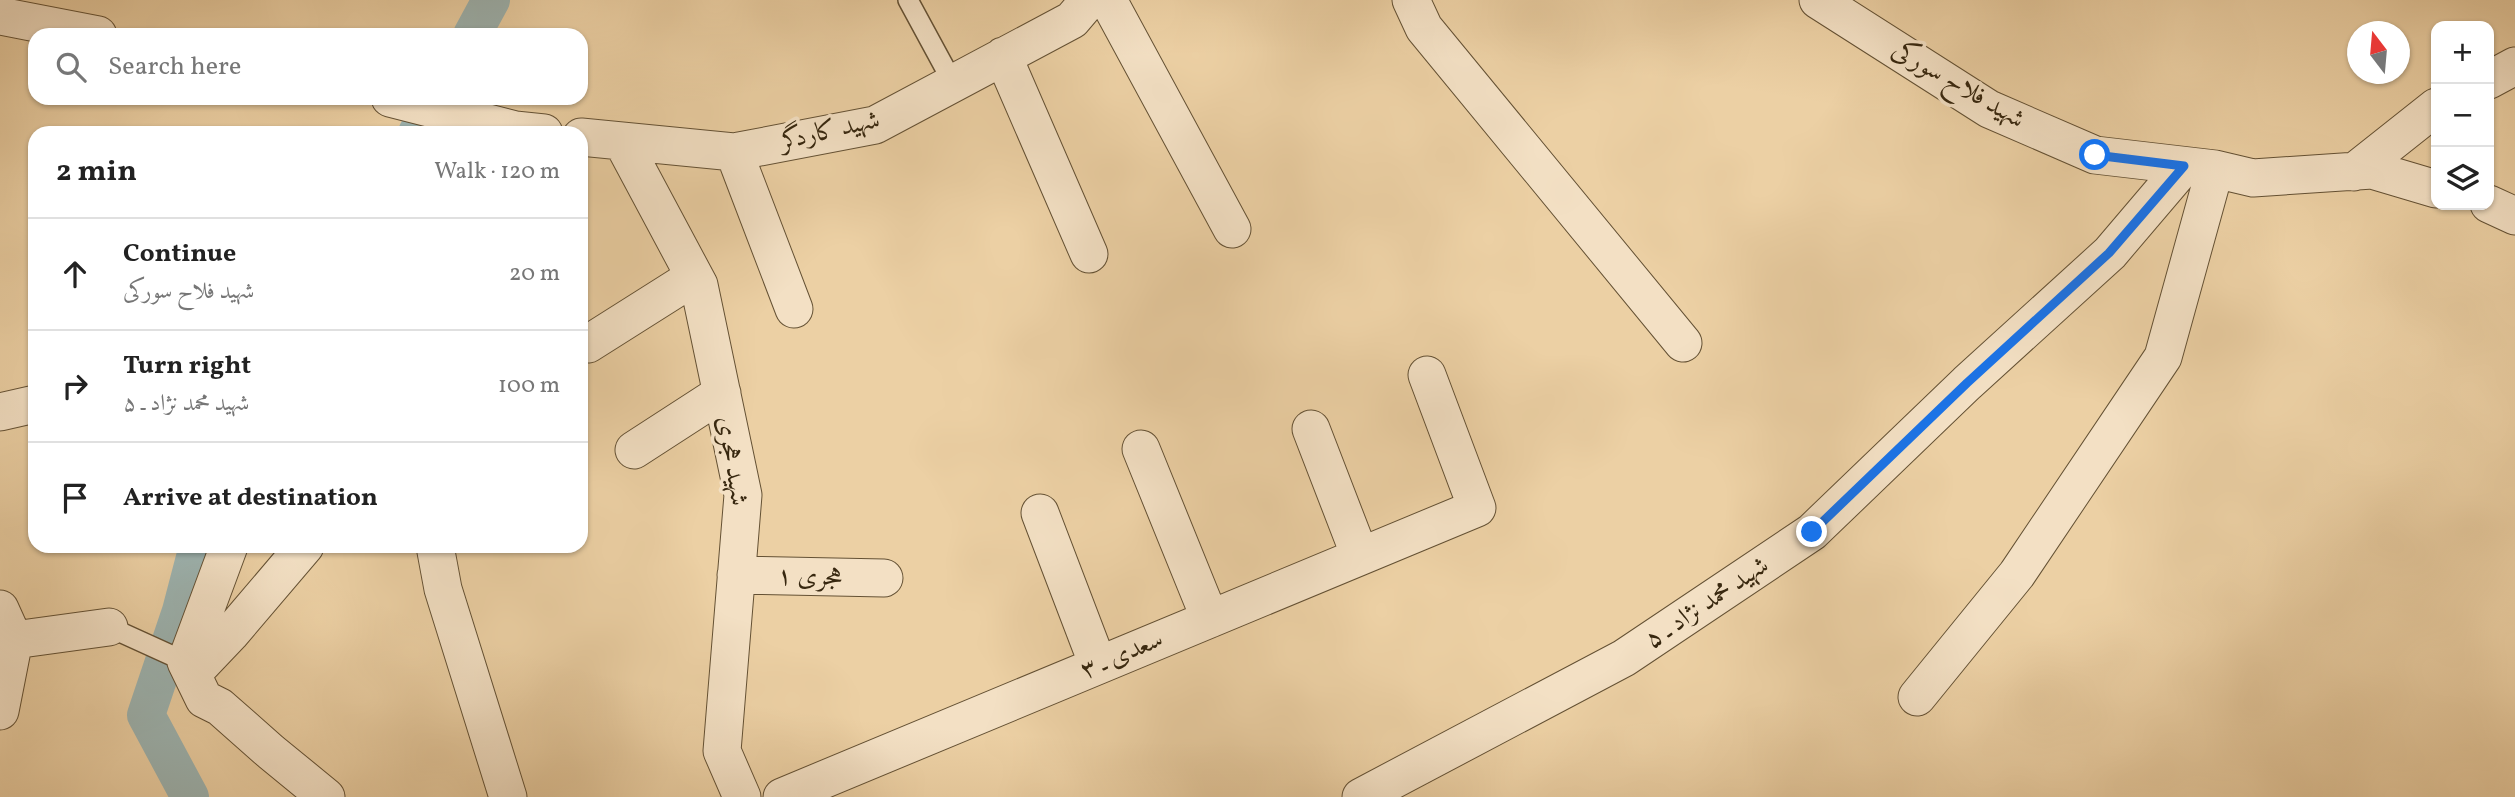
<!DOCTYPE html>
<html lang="en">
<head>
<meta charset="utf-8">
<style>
	:root { --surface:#fff; --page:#f6f6f6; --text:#222; --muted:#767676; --line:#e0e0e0 }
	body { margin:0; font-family:Vollkorn,Amiri,serif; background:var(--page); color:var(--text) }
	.controls { position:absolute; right:21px; top:21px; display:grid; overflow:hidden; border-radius:14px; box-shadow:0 2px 5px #0004 }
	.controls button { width:63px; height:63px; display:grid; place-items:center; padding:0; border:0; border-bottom:2px solid var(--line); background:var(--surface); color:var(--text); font:35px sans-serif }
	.compass { position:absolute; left:2347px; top:21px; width:63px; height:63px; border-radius:50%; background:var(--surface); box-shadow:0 2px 5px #0004; rotate:344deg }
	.stop { position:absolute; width:21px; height:21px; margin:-16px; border:5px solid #1a73e8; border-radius:50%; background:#fff }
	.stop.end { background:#1a73e8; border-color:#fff; box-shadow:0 2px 7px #0008 }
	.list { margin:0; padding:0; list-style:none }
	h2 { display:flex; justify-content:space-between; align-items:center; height:91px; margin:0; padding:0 28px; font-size:30px }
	h2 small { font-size:23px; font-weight:400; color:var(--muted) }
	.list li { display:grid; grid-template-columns:46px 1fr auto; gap:21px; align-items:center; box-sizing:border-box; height:112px; padding:0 28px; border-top:2px solid var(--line) }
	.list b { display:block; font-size:26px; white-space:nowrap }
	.list p { margin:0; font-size:23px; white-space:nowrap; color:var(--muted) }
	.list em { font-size:23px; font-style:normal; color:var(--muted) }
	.icon { flex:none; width:38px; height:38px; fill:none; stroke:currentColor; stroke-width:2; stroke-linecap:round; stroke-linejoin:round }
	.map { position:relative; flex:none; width:2515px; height:797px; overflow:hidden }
	.search { position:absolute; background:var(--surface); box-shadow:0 2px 5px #0004; left:28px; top:28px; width:560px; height:77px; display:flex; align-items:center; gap:18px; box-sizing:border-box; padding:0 24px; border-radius:21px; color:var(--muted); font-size:26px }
	.panel { position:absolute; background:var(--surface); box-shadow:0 2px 5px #0004; left:28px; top:126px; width:560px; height:427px; border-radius:21px }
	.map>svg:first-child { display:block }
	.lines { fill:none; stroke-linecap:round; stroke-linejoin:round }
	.canal { stroke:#9db4b1; stroke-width:38 }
	.service-casing { stroke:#645134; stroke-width:22 }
	.minor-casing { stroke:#645134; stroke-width:39 }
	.service { stroke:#f3e0c4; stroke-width:19 }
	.minor { stroke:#f3e0c4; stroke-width:37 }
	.route { stroke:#1a73e8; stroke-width:9 }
	.labels { text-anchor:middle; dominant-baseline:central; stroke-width:7; stroke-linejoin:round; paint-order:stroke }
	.street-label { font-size:26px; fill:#37270f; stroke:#f3e0c4 }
</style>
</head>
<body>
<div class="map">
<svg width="2515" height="797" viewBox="0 0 2515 797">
	<rect width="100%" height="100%" fill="#ecd0a4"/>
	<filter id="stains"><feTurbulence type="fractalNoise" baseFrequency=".00286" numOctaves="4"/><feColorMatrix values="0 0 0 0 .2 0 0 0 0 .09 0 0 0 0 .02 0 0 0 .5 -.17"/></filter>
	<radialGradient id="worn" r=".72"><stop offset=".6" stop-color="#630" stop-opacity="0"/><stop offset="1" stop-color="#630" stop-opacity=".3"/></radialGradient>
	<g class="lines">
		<path class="canal" d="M472 35 491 0
			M417 133 437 98
			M190 797 146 715 181 611 198 546"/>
		<defs>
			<path id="service" d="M908 0 953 83
				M109 627 186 662"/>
			<path id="minor" d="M1108 0 1232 229
				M1411 0 1424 28 1683 343
				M1818 0 1989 109 2095 155 2215 169 2253 178 2372 170 2436 189
				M0 16 98 35
				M1003 56 1089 254
				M2489 80 2515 66
				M390 98 515 130 544 133
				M581 137 734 152 875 125 1072 20 1089 0
				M622 141 699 285 743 495 722 751 742 797
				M734 152 794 309
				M2354 172 2436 107
				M2489 204 2515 216
				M588 344 694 277
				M0 412 35 404
				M1311 429 1360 556
				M1141 449 1210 619
				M634 450 722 393
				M1040 513 1098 665
				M229 546 186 662 204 699 220 707 271 752 326 797
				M435 546 443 589 508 797
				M736 575 884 578
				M0 609 14 640 0 711
				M14 640 109 627
				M192 674 231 633 305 546
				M1917 697 2017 574 2163 357 2215 169
				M782 797 1477 508 1427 375
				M1361 797 1624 658 1812 532 1967 383 2110 253 2184 166"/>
		</defs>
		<use href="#service" class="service-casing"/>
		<use href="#minor" class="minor-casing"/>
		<use href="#service" class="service"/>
		<use href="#minor" class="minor"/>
	</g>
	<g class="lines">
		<path class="route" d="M1812 532 1967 383 2109 253 2184 166 2095 155"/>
	</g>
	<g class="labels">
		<g class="street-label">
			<text transform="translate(1958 85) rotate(30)">شهید فلاح سورکی</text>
			<text transform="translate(830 131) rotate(-13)">شهید کاردگر</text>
			<text transform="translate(732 461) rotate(81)">شهید هجری</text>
			<text transform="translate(810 577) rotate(1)">هجری ۱</text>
			<text transform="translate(1707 603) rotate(-34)">شهید محمد نژاد ـ ۵</text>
			<text transform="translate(1122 655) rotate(-23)">سعدی ـ ۳</text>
		</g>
	</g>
	<rect width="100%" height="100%" filter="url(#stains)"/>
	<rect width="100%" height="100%" fill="url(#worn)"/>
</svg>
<div class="controls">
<button>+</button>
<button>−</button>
<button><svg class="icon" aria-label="layers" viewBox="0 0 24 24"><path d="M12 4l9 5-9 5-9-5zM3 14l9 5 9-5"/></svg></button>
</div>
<svg class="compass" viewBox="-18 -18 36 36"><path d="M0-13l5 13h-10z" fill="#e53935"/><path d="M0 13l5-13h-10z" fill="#767676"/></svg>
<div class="stop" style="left:2095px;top:155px"></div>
<div class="stop end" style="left:1812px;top:532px"></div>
<div class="search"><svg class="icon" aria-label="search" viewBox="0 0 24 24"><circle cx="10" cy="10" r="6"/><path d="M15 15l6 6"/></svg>Search here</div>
<section class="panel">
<h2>2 min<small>Walk · 120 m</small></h2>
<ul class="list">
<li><svg class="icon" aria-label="ahead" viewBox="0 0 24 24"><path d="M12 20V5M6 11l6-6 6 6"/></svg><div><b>Continue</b><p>شهید فلاح سورکی</p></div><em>20 m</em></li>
<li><svg class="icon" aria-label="right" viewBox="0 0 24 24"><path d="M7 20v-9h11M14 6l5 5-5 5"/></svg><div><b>Turn right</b><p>شهید محمد نژاد ـ ۵</p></div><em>100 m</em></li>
<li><svg class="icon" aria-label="arrive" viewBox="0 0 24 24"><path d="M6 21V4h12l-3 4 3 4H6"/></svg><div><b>Arrive at destination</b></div></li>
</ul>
</section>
</div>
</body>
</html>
